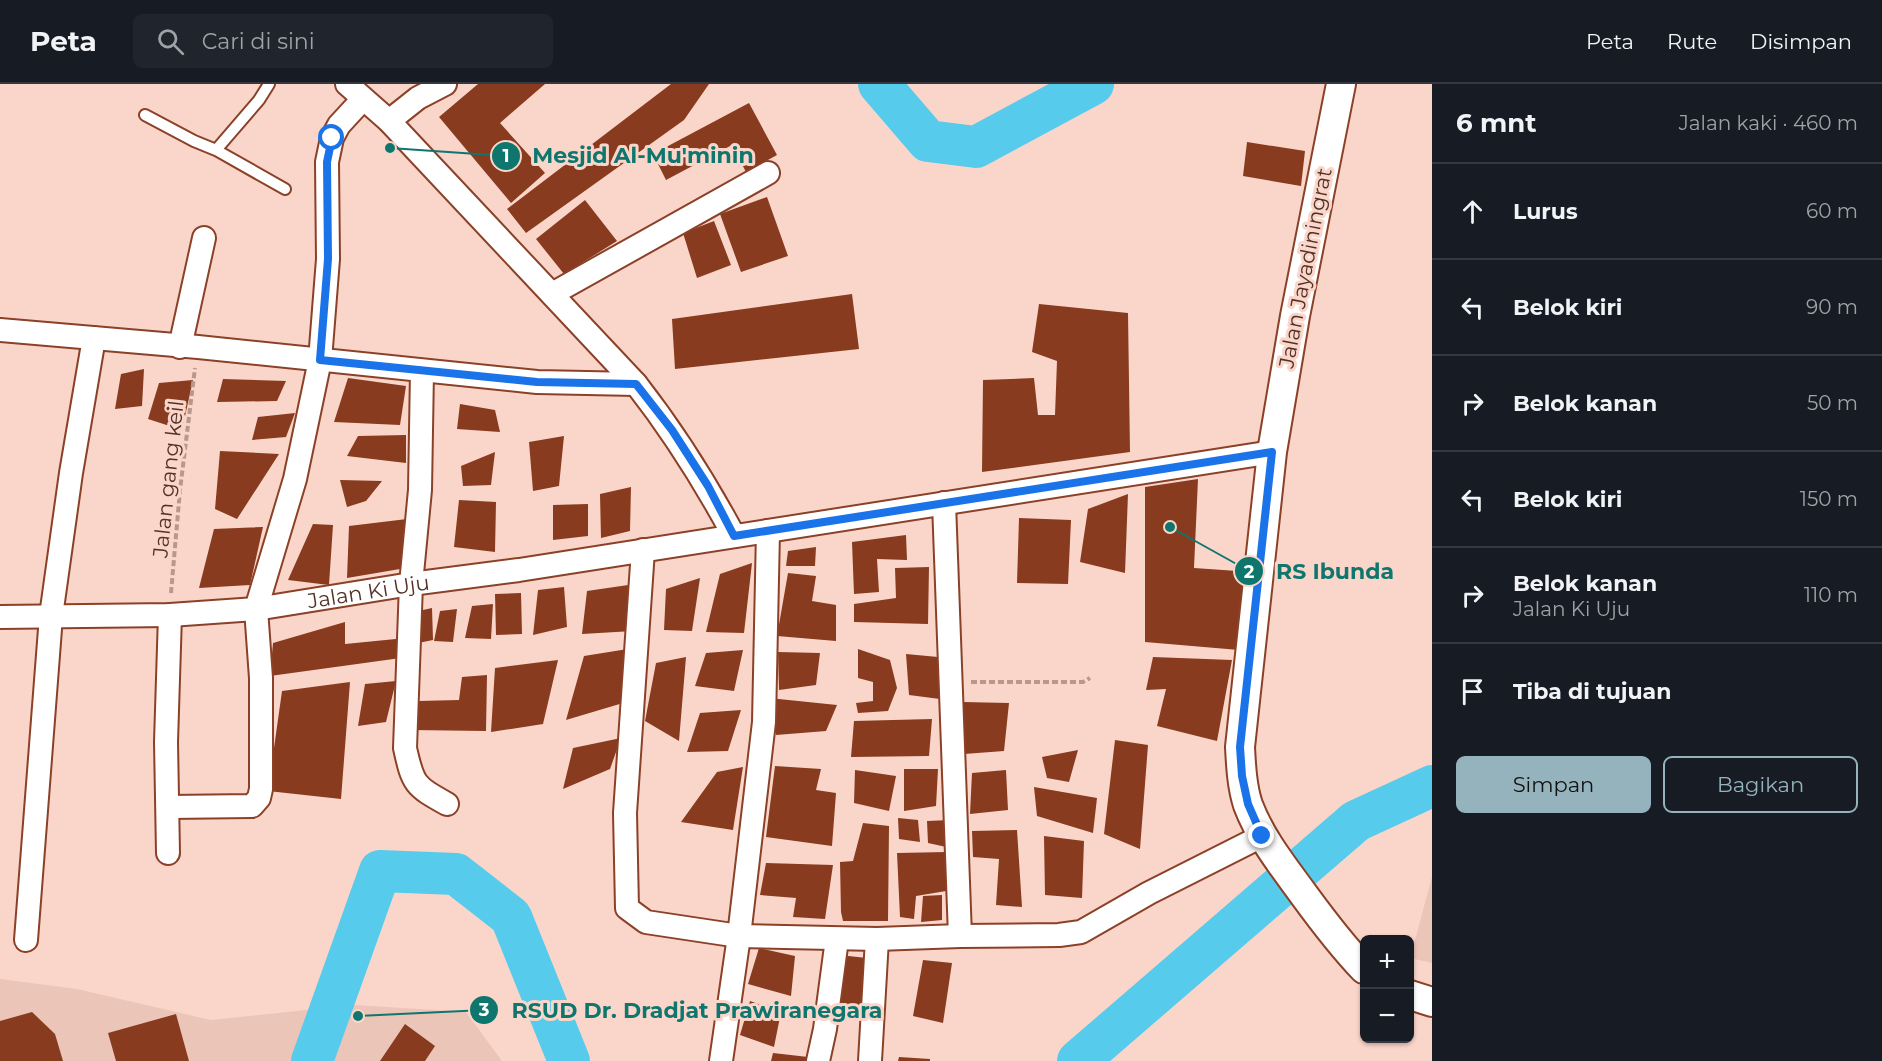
<!DOCTYPE html>
<html lang="id">
<head>
<meta charset="utf-8">
<style>
	:root { --surface:#171b24; --page:#20242c; --text:#f1f3f6; --muted:#9ea1a6; --line:#363941; --accent:#94b3bd }
	body { margin:0; font-family:Montserrat,sans-serif; background:var(--page); color:var(--text) }
	.controls { position:absolute; right:18px; bottom:18px; display:grid; overflow:hidden; border-radius:9px; box-shadow:0 2px 4px #0004 }
	.controls button { width:54px; height:54px; display:grid; place-items:center; padding:0; border:0; border-bottom:2px solid var(--line); background:var(--surface); color:var(--text); font:30px sans-serif }
	.stop { position:absolute; width:18px; height:18px; margin:-14px; border:4px solid #1a73e8; border-radius:50%; background:#fff }
	.stop.end { background:#1a73e8; border-color:#fff; box-shadow:0 2px 6px #0008 }
	.list { margin:0; padding:0; list-style:none }
	h2 { display:flex; justify-content:space-between; align-items:center; height:78px; margin:0; padding:0 24px; font-size:26px }
	h2 small { font-size:20px; font-weight:400; color:var(--muted) }
	.list li { display:grid; grid-template-columns:39px 1fr auto; gap:18px; align-items:center; box-sizing:border-box; height:96px; padding:0 24px; border-top:2px solid var(--line) }
	.list b { display:block; font-size:22px; white-space:nowrap }
	.list p { margin:0; font-size:20px; white-space:nowrap; color:var(--muted) }
	.list em { font-size:20px; font-style:normal; color:var(--muted) }
	.actions { display:flex; gap:12px; padding:18px 24px }
	.actions a { flex:1; padding:14px 0; border:2px solid var(--accent); border-radius:9px; text-align:center; font-size:21px; color:var(--accent) }
	.actions .main { background:var(--accent); color:#111 }
	.icon { flex:none; width:33px; height:33px; fill:none; stroke:currentColor; stroke-width:2; stroke-linecap:round; stroke-linejoin:round }
	.map { position:relative; flex:none; width:1432px; height:977px; overflow:hidden }
	header { display:flex; align-items:center; gap:36px; box-sizing:border-box; height:84px; padding:0 30px; background:var(--surface); border-bottom:2px solid var(--line) }
	header strong { font-size:28px }
	nav { display:flex; gap:33px; margin-inline-start:auto; font-size:21px }
	.search { width:420px; height:54px; background:var(--page); display:flex; align-items:center; gap:15px; box-sizing:border-box; padding:0 21px; border-radius:9px; color:var(--muted); font-size:22px }
	main { display:flex }
	aside { flex:1; background:var(--surface) }
	.map>svg:first-child { display:block }
	.built { fill:#ebc5b8 }
	.lines { fill:none; stroke-linecap:round; stroke-linejoin:round }
	.river { stroke:#56cbec; stroke-width:42 }
	.building { fill:#883b1e }
	.service-casing { stroke:#8b4127; stroke-width:14 }
	.minor-casing { stroke:#8b4127; stroke-width:26 }
	.tertiary-casing { stroke:#8b4127; stroke-width:32 }
	.path { stroke:#ba978b; stroke-width:4; stroke-dasharray:6 3; stroke-linecap:butt }
	.service { stroke:#fff; stroke-width:10 }
	.minor { stroke:#fff; stroke-width:22 }
	.tertiary { stroke:#fff; stroke-width:28 }
	.route { stroke:#1a73e8; stroke-width:8 }
	.labels { text-anchor:middle; dominant-baseline:central; stroke-width:6; stroke-linejoin:round; paint-order:stroke }
	.street-label { font-size:21px; fill:#543125; stroke:#fad6ca }
	.leader { fill:none; stroke:#0f766e; stroke-width:2 }
	.callout-dot { fill:#0f766e; stroke:#fad6ca; stroke-width:2 }
	.mark-label { font-size:18px; text-anchor:middle; font-weight:bold; fill:#fff }
	.callout-label { font-size:22px; text-anchor:middle; font-weight:bold; fill:#0f766e; stroke:#fad6ca; stroke-width:6; stroke-linejoin:round; paint-order:stroke }
</style>
</head>
<body>
<header>
<strong>Peta</strong>
<div class="search"><svg class="icon" aria-label="search" viewBox="0 0 24 24"><circle cx="10" cy="10" r="6"/><path d="M15 15l6 6"/></svg>Cari di sini</div>
<nav><a>Peta</a><a>Rute</a><a>Disimpan</a></nav>
</header>
<main>
<div class="map">
<svg width="1432" height="977" viewBox="0 0 1432 977">
	<rect width="100%" height="100%" fill="#fad6ca"/>
	<path class="built" d="M1432 793V879L1410 874Z
		M0 895 77 905 211 936 355 921 466 928 502 977H0Z"/>
	<g class="lines">
		<path class="river" d="M879 0 928 57 976 63 1093 0
			M312 977 380 787 456 790 511 833 569 977
			M1078 977 1356 737 1432 702"/>
	</g>
	<path class="building" d="M478 0H545L500 39 545 89 511 119 439 33Z
		M671 0H709L684 36 526 149 507 125Z
		M749 19 777 71 746 88 732 61 666 96 653 70Z
		M1247 58 1305 67 1301 102 1243 92Z
		M767 113 788 172 741 188 720 130Z
		M585 116 617 157 564 190 536 155Z
		M714 137 731 181 697 194 683 149Z
		M852 210 859 265 675 285 672 235Z
		M1039 220 1128 229 1130 368 982 388 983 296 1034 294 1038 331H1055L1057 277 1032 268Z
		M144 285 142 322 115 325 121 290Z
		M348 294 406 302 400 341 334 338Z
		M223 295 286 297 277 317 217 318Z
		M193 296 182 346 148 335 159 299Z
		M460 320 495 326 500 348 457 345Z
		M295 329 286 353 252 356 258 333Z
		M406 351V379L347 372 358 352Z
		M564 352 559 402 533 407 529 358Z
		M220 367 279 370 237 435 215 425Z
		M495 368 491 401 463 402 461 382Z
		M1198 395 1194 484 1252 488 1239 566 1145 558V403Z
		M340 396 382 397 366 417 347 423Z
		M631 403 630 447 601 454 600 410Z
		M1128 410 1125 489 1080 478 1088 425Z
		M459 416 496 418 495 468 454 463Z
		M588 420V452L553 456V421Z
		M1019 434 1071 436 1068 500 1017 499Z
		M407 435 400 485 347 494 349 442Z
		M313 440 333 441 329 501 288 496Z
		M263 443 250 501 199 504 214 445Z
		M906 451 907 476 877 475 879 508 854 510 852 458Z
		M816 463 815 482H786L788 467Z
		M752 479 744 549 706 548 720 490Z
		M929 483 928 540 854 538V520L896 514 895 484Z
		M788 489 816 492 812 517 836 521V557L777 552Z
		M700 494 692 547 664 546 666 505Z
		M635 500 633 547 582 550 587 507Z
		M564 503 567 543 533 551 538 506Z
		M521 509 522 550 496 551 495 510Z
		M493 520 491 555 465 554 472 522Z
		M432 524 433 556 418 559 414 528Z
		M457 525 453 558 434 557 440 527Z
		M345 538V560L406 554 408 573 270 592 273 559Z
		M634 564 623 619 566 636 584 572Z
		M858 565 890 576 897 604 888 627 858 629 856 619 873 617V598L858 594Z
		M743 566 734 607 695 602 706 569Z
		M778 568 820 569 816 601 779 606Z
		M906 570 938 573 940 615 909 611Z
		M686 573 679 657 645 637 656 579Z
		M1153 573 1232 576 1217 657 1157 642 1166 605 1146 606Z
		M558 576 543 640 491 648 495 584Z
		M487 591 486 647 411 646 418 617 459 616 462 593Z
		M396 597 386 638 358 642 365 600Z
		M350 598 341 715 268 707 282 607Z
		M769 614 837 621 826 647 776 651Z
		M963 618 1009 619 1004 667 964 670Z
		M741 626 728 667 687 668 700 629Z
		M932 635 929 672 851 673 854 637Z
		M621 654 610 685 563 705 573 664Z
		M1115 656 1148 661 1140 765 1104 750Z
		M1078 666 1069 698 1047 694 1042 673Z
		M775 682 821 685 816 706 836 709 832 762 766 753Z
		M743 683 733 746 681 738 717 688Z
		M904 685H938L936 722 904 727Z
		M855 686 896 692 889 727 854 719Z
		M1006 686 1008 726 970 730 972 689Z
		M1034 703 1097 714 1093 749 1037 732Z
		M898 734 918 736 920 758 899 755Z
		M951 736V764L928 759 927 737Z
		M863 739 889 742 888 837H843L841 828 840 778 853 777Z
		M1017 746 1022 823 996 821 999 775 973 773 972 747Z
		M1044 752 1084 757 1082 814 1045 811Z
		M947 768 946 807 916 812 914 835 900 833 897 769Z
		M766 779 833 781 825 835 793 833 796 814 760 811Z
		M942 811V836L921 838 923 812Z
		M759 864 795 872 791 912 748 900Z
		M839 871 867 874 860 933 834 930Z
		M923 876 952 879 943 939 913 932Z
		M750 917 781 928 774 963 740 951Z
		M32 928 55 950 63 977H0V937Z
		M176 930 189 977H116L108 949Z
		M405 940 435 962 425 977H380Z
		M773 969 808 973 807 977H771Z
		M899 973 930 975V977H898Z"/>
	<g class="lines">
		<defs>
			<path id="service" d="M145 31 194 57 216 66 259 16 269 0
				M216 66 285 105"/>
			<g id="minor">
				<path d="M347 0 389 37 636 300C675 350 704 396 734 452"/>
				<path d="M389 37 418 14 445 0"/>
				<path d="M552 210 768 89"/>
				<path d="M0 246 198 263 537 298 636 300"/>
				<path d="M180 263 204 154"/>
				<path d="M422 287 420 406 411 500 405 664C413 701 415 702 447 720"/>
				<path d="M944 419 960 852"/>
				<path d="M643 466 625 729 627 824 646 838 739 852 877 855 960 852 1059 851 1081 848 1149 809 1262 752"/>
				<path id="s1" d="M0 533 170 531 256 525 411 500 519 486 1272 368"/>
				<path d="M169 723 252 722 259 714 261 705V594L256 525 295 395 320 276 328 175 327 78 332 54 339 41 363 15"/>
				<path d="M168 769 166 658 170 531"/>
				<path d="M26 856 51 532 71 389 94 254"/>
				<path d="M721 977 739 852 764 638 768 447"/>
				<path d="M818 977 825 945 837 855"/>
				<path d="M870 977 877 855"/>
			</g>
			<path id="tertiary" d="M1341 0 1295 232 1272 368 1240 663C1241 682 1242 703 1248 721 1261 755 1283 782 1304 811 1323 837 1342 862 1364 885
				M1410 911 1432 918"/>
		</defs>
		<use href="#service" class="service-casing"/>
		<use href="#minor" class="minor-casing"/>
		<use href="#tertiary" class="tertiary-casing"/>
		<path class="path" d="M171 509 180 406 195 284
			M971 598H1083L1090 594"/>
		<use href="#service" class="service"/>
		<use href="#minor" class="minor"/>
		<use href="#tertiary" class="tertiary"/>
	</g>
	<g class="lines">
		<path class="route" d="M332 54 327 78 328 175 320 276 537 298 636 300 672 346 708 402 734 452 1272 368 1240 663 1242 692 1248 720 1262 752"/>
	</g>
	<g class="labels">
		<g class="street-label">
			<text transform="translate(1305 184) rotate(-79)">Jalan Jayadiningrat</text>
			<text transform="translate(168 395) rotate(-84)">Jalan gang keil</text>
			<text stroke="none"><textPath href="#s1" startOffset="370">Jalan Ki Uju</textPath></text>
		</g>
	</g>
	<path class="leader" d="M390 64L506 72M1170 443L1249 487M358 932L484 926"/>
	<g class="callout-dot">
		<circle cx="390" cy="64" r="6"/>
		<circle cx="1170" cy="443" r="6"/>
		<circle cx="358" cy="932" r="6"/>
		<circle cx="506" cy="72" r="15"/>
		<circle cx="1249" cy="487" r="15"/>
		<circle cx="484" cy="926" r="15"/>
	</g>
	<g class="mark-label">
		<text x="506" y="78">1</text>
		<text x="1249" y="494">2</text>
		<text x="484" y="932">3</text>
	</g>
	<g class="callout-label">
		<text x="643" y="79">Mesjid Al-Mu'minin</text>
		<text x="1335" y="495">RS Ibunda</text>
		<text x="697" y="934">RSUD Dr. Dradjat Prawiranegara</text>
	</g>
</svg>
<div class="controls">
<button>+</button>
<button>−</button>
</div>
<div class="stop" style="left:332px;top:54px"></div>
<div class="stop end" style="left:1262px;top:752px"></div>
</div>
<aside>
<h2>6 mnt<small>Jalan kaki · 460 m</small></h2>
<ul class="list">
<li><svg class="icon" aria-label="ahead" viewBox="0 0 24 24"><path d="M12 20V5M6 11l6-6 6 6"/></svg><div><b>Lurus</b></div><em>60 m</em></li>
<li><svg class="icon" aria-label="left" viewBox="0 0 24 24"><path d="M17 20v-9H6M10 6l-5 5 5 5"/></svg><div><b>Belok kiri</b></div><em>90 m</em></li>
<li><svg class="icon" aria-label="right" viewBox="0 0 24 24"><path d="M7 20v-9h11M14 6l5 5-5 5"/></svg><div><b>Belok kanan</b></div><em>50 m</em></li>
<li><svg class="icon" aria-label="left" viewBox="0 0 24 24"><path d="M17 20v-9H6M10 6l-5 5 5 5"/></svg><div><b>Belok kiri</b></div><em>150 m</em></li>
<li><svg class="icon" aria-label="right" viewBox="0 0 24 24"><path d="M7 20v-9h11M14 6l5 5-5 5"/></svg><div><b>Belok kanan</b><p>Jalan Ki Uju</p></div><em>110 m</em></li>
<li><svg class="icon" aria-label="arrive" viewBox="0 0 24 24"><path d="M6 21V4h12l-3 4 3 4H6"/></svg><div><b>Tiba di tujuan</b></div></li>
</ul>
<div class="actions"><a class="main">Simpan</a><a>Bagikan</a></div>
</aside>
</main>
</body>
</html>
